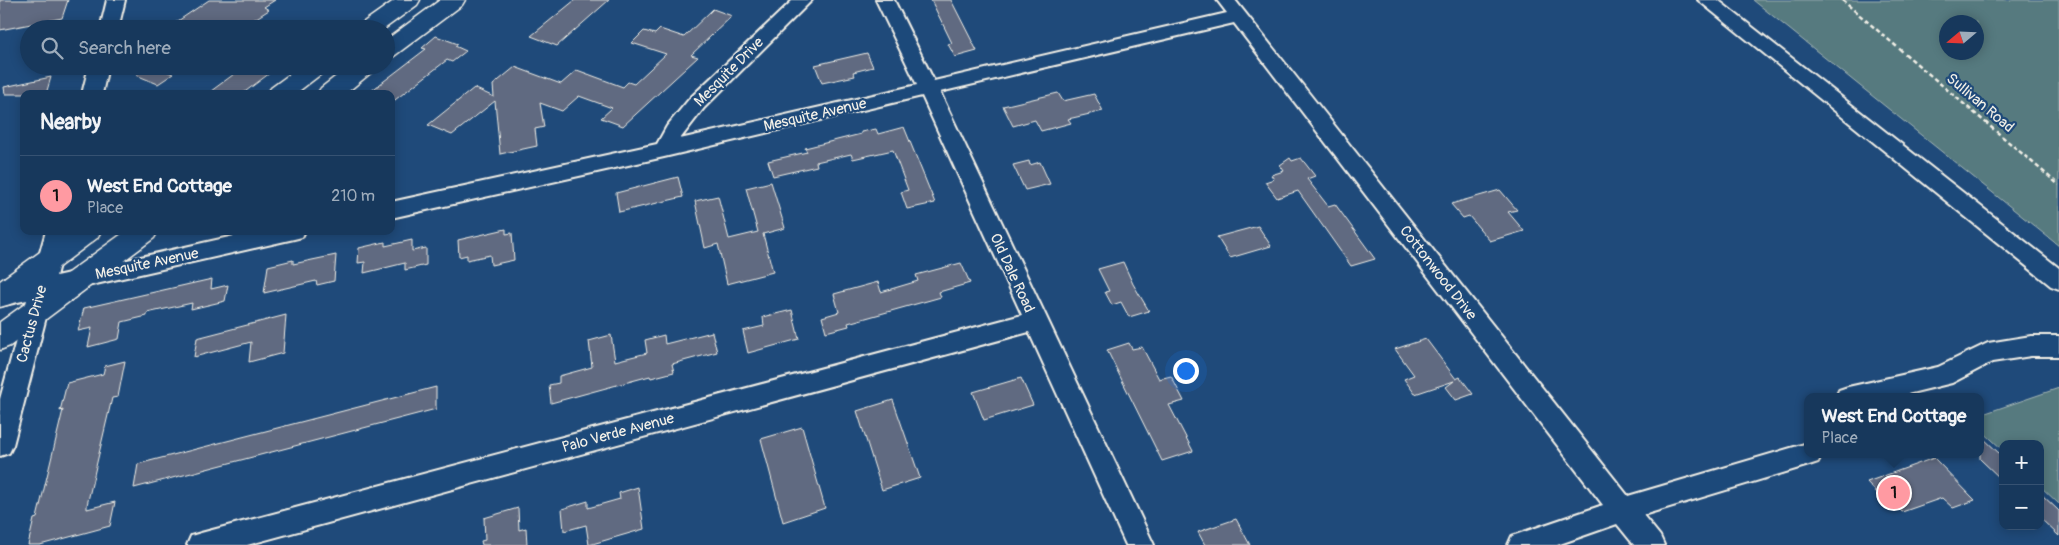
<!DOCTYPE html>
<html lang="en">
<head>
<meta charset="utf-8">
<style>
	:root { --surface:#17385c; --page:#244365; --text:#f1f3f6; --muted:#9eacbb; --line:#365272; --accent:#ff9aa2 }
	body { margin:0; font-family:Pangolin,sans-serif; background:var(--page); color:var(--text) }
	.controls { position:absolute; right:15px; bottom:15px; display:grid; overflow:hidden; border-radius:10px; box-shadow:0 2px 12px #0003 }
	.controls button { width:45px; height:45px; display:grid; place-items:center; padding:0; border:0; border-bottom:1px solid var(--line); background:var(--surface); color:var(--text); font:25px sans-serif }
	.compass { position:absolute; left:1939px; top:15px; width:45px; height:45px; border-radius:50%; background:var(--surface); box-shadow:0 2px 12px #0003; rotate:251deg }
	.you { position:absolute; left:1185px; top:370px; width:18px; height:18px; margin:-12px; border:4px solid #fff; border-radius:50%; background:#1a73e8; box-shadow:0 0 0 8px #1a73e833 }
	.badge { display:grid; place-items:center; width:32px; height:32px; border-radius:50%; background:var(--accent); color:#111; font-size:16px; font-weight:700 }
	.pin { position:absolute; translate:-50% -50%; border:2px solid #fff; box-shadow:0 1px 5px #0006 }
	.popup { position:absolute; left:1804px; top:393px; width:180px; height:65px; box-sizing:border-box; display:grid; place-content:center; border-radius:10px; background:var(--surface); filter:drop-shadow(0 1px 4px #0005); font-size:16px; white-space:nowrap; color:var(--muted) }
	.popup b { font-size:19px; color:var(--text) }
	.popup::after { content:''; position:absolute; left:50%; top:100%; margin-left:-10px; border:10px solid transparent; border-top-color:var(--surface) }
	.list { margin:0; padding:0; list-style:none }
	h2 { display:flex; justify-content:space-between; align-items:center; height:65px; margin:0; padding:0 20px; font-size:21px }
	h2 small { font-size:16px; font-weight:400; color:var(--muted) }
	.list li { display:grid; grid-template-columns:32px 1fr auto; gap:15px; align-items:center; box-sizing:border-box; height:80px; padding:0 20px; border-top:1px solid var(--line) }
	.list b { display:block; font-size:19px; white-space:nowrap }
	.list p { margin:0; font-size:16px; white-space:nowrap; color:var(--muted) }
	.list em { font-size:16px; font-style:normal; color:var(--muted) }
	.icon { flex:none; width:28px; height:28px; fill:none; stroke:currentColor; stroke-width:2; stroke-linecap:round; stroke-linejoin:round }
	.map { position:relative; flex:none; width:2059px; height:545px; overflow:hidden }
	.search { position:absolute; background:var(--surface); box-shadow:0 2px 12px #0003; left:20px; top:20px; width:375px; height:55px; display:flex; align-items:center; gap:12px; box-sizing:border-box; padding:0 18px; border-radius:28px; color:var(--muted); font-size:19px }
	.panel { position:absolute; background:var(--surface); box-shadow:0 2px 12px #0003; left:20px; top:90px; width:375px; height:145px; border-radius:10px }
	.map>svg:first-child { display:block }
	.green { fill:#567a7f; stroke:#a5b6b4; fill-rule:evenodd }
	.building { fill:#606a81; stroke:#f4f1e8 }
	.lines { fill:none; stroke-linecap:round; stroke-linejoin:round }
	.street-casing { stroke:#f4f1e8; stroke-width:4 }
	.secondary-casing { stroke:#f4f1e8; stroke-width:3 }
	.path { stroke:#f4f1e8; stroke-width:2.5; stroke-dasharray:4.5 3; stroke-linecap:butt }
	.street { fill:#1f4a7a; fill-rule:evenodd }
	.secondary { fill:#1f4a7a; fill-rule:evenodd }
	.labels { text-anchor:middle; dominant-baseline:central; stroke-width:4.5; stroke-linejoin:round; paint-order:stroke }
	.street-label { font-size:15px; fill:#f4f1e8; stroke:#1f4a7a }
</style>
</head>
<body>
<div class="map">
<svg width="2059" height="545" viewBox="0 0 2059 545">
	<rect width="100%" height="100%" fill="#1f4a7a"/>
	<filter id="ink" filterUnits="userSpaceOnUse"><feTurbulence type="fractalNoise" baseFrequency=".02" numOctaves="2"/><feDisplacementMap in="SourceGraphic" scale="10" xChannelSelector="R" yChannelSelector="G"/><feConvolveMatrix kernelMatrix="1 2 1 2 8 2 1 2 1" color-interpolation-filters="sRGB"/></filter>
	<g filter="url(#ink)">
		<path class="green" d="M1753 0H2059V246ZM1946 22H1976V52H1946Z
			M2059 388V504L2040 486V444H2003V450L1980 429V415Z"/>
		<path class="building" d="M0 0H68L62 18 0 30Z
			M209 0H275L264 7 269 10 239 29H166Z
			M575 0H609L557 46 531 36Z
			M931 0H951L977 51 955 57 948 44 952 43Z
			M713 9 732 16 691 55 698 57 623 126 601 118 612 108 579 96 562 111 540 103 544 127 535 129 537 146 500 154 495 101 452 135 428 125 474 88 494 97 493 85 515 67 561 84 577 70 623 87 628 82 634 84 666 54 632 43 644 31 655 34 660 29 684 37Z
			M436 36 458 44 455 46 466 51 452 62 447 60 391 103V94H367L426 49 422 48Z
			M867 53 873 67 853 72 855 76 822 83 815 65Z
			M149 66H154L173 74 158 84 136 75Z
			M245 66H252L270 73 242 94H207Z
			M51 77 46 94H5L4 87Z
			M1058 93 1063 101 1094 94 1103 111 1068 119 1071 123 1041 131 1035 120 1013 126 1003 106Z
			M904 127 935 203 907 209 901 192 908 190 893 150 853 159 851 154 816 162 817 166 773 176 768 161 807 152 805 148 861 134V132L876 129 878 134Z
			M1290 158 1292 161 1301 158 1315 176 1307 179 1328 206 1335 204 1375 259 1351 266 1298 191 1277 198 1265 182 1274 179 1271 175 1284 171 1280 165Z
			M1029 161 1030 165 1040 162 1050 184 1025 190 1013 165Z
			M678 177 683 197 619 212 616 193Z
			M771 182 785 228 763 234 773 272 727 284 718 244 705 248 695 201 718 196 729 239 758 232 746 188Z
			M1500 190 1517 210 1508 212 1524 231 1490 241 1469 216 1463 218 1451 204Z
			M1258 226 1271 246 1230 258 1217 237Z
			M506 229V234L512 233 514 260 491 265 490 255 467 260V255L459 257 458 240Z
			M412 240V251L426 248V265L405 270V263L364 273 365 262 358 263 359 248 385 242V246Z
			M336 255 334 281 317 285 316 281 264 293 268 266 293 260V264Z
			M1123 262 1133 284 1149 311 1129 317 1121 302 1112 305 1105 292 1109 291 1098 269Z
			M961 263 970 283 939 292 941 297 848 323 849 326 826 332 822 317 839 312 834 294 878 282 881 292 918 281 916 275Z
			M212 279 211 289 228 285 225 301 191 309 192 303 147 313V316L122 322 119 339 88 347 92 328 78 331 84 308Z
			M792 310 799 339 748 353 743 331 764 326 763 317Z
			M286 315 283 353 249 362 251 342 194 357 197 338Z
			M712 332 717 352 672 364 674 372 651 378 650 376 551 403 549 385 559 383V376L592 367 589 341 611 335 615 361 647 353 645 340 664 335 665 344Z
			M1426 339 1456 379 1460 377 1473 394 1456 400 1446 387 1454 381 1415 394 1404 379 1414 375 1395 349Z
			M1129 343 1132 349 1142 347 1159 379 1171 376 1184 401 1169 405 1193 451 1162 461 1107 350Z
			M125 361 118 397 112 398 87 505V509L115 502 110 526 40 545H28L34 519 37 518 63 410 60 411 67 383 103 374 105 366Z
			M1021 378 1033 405 984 420 973 392Z
			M436 387V409L134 488 138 464Z
			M893 400 920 478 882 490 857 411Z
			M802 427 825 508 783 522 761 439Z
			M1980 435 2003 457V481L1980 459Z
			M1934 458 1975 500 1953 508 1942 498 1902 512 1896 505 1890 507 1867 482Z
			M638 487 644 529 589 545 586 525 564 531 562 509 588 501V508L620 499 619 493Z
			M2040 493 2059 511V536L2040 518Z
			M518 508 519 530 526 528 527 545H482L481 541 485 540 484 518Z
			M1236 519 1250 545H1205L1198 532Z"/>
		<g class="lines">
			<defs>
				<path id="street" d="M107 0H125L118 29H100Z
					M793 0H812L704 108 680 139 917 85 876 0H894L934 81 1227 13 1217 0H1235L1628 496 1808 443V454H1822L1818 462 1809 465 1643 515 1660 536 1664 545H1634L1617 524 1557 545H1508L1512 536 1603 505 1234 23 940 92 1154 545H1126L1029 332 247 545H187L191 536 201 533 1022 315 922 96 664 157 391 218V202L657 144 667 126 690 98Z
					M1698 0H1718L2059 268V289L2051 286Z
					M89 66H108L102 94H82Z
					M46 231H68L56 276 256 231H305L302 237 294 239 52 294 13 445 9 453 0 456V399L27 300 0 306V288L32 281Z
					M2031 336H2059V356H2031L1992 362 1952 383 1895 397H1836L1839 390 1848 387 1938 367 1988 343Z"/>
				<path id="secondary" d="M395 0H420L417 5 384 29H358L361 24Z
					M440 0H465L462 5 394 56 386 58V40Z
					M301 66H328L325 71 295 94H267L271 88Z
					M349 66H376L373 71 345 94H317L321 88Z
					M69 231H101L97 238 10 304 0 307V281Z
					M126 231H158L154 238 10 346 0 350V322Z"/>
			</defs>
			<use href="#street" class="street-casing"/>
			<use href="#secondary" class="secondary-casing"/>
			<path class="path" d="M1842 0 2059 185"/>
			<use href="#street" class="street"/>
			<use href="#secondary" class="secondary"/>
		</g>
	</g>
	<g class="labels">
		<g class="street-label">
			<text transform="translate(729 72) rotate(-45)">Mesquite Drive</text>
			<text transform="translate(1980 103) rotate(40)">Sullivan Road</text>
			<text transform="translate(815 115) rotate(-13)">Mesquite Avenue</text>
			<text transform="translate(147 264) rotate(-12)">Mesquite Avenue</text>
			<text transform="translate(1012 273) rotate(65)">Old Dale Road</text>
			<text transform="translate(1438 273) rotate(52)">Cottonwood Drive</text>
			<text transform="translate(32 324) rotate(-75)">Cactus Drive</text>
			<text transform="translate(618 433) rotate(-15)">Palo Verde Avenue</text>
		</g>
	</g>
</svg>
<div class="controls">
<button>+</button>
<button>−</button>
</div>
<svg class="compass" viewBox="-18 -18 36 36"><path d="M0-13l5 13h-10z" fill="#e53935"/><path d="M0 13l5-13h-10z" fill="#9eacbb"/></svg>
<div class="you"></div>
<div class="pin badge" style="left:1894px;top:493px">1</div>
<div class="popup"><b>West End Cottage</b>Place</div>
<div class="search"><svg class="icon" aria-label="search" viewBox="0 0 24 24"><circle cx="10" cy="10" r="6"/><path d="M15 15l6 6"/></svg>Search here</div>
<section class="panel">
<h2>Nearby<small></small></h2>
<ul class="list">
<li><span class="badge">1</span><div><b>West End Cottage</b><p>Place</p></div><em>210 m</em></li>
</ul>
</section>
</div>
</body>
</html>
